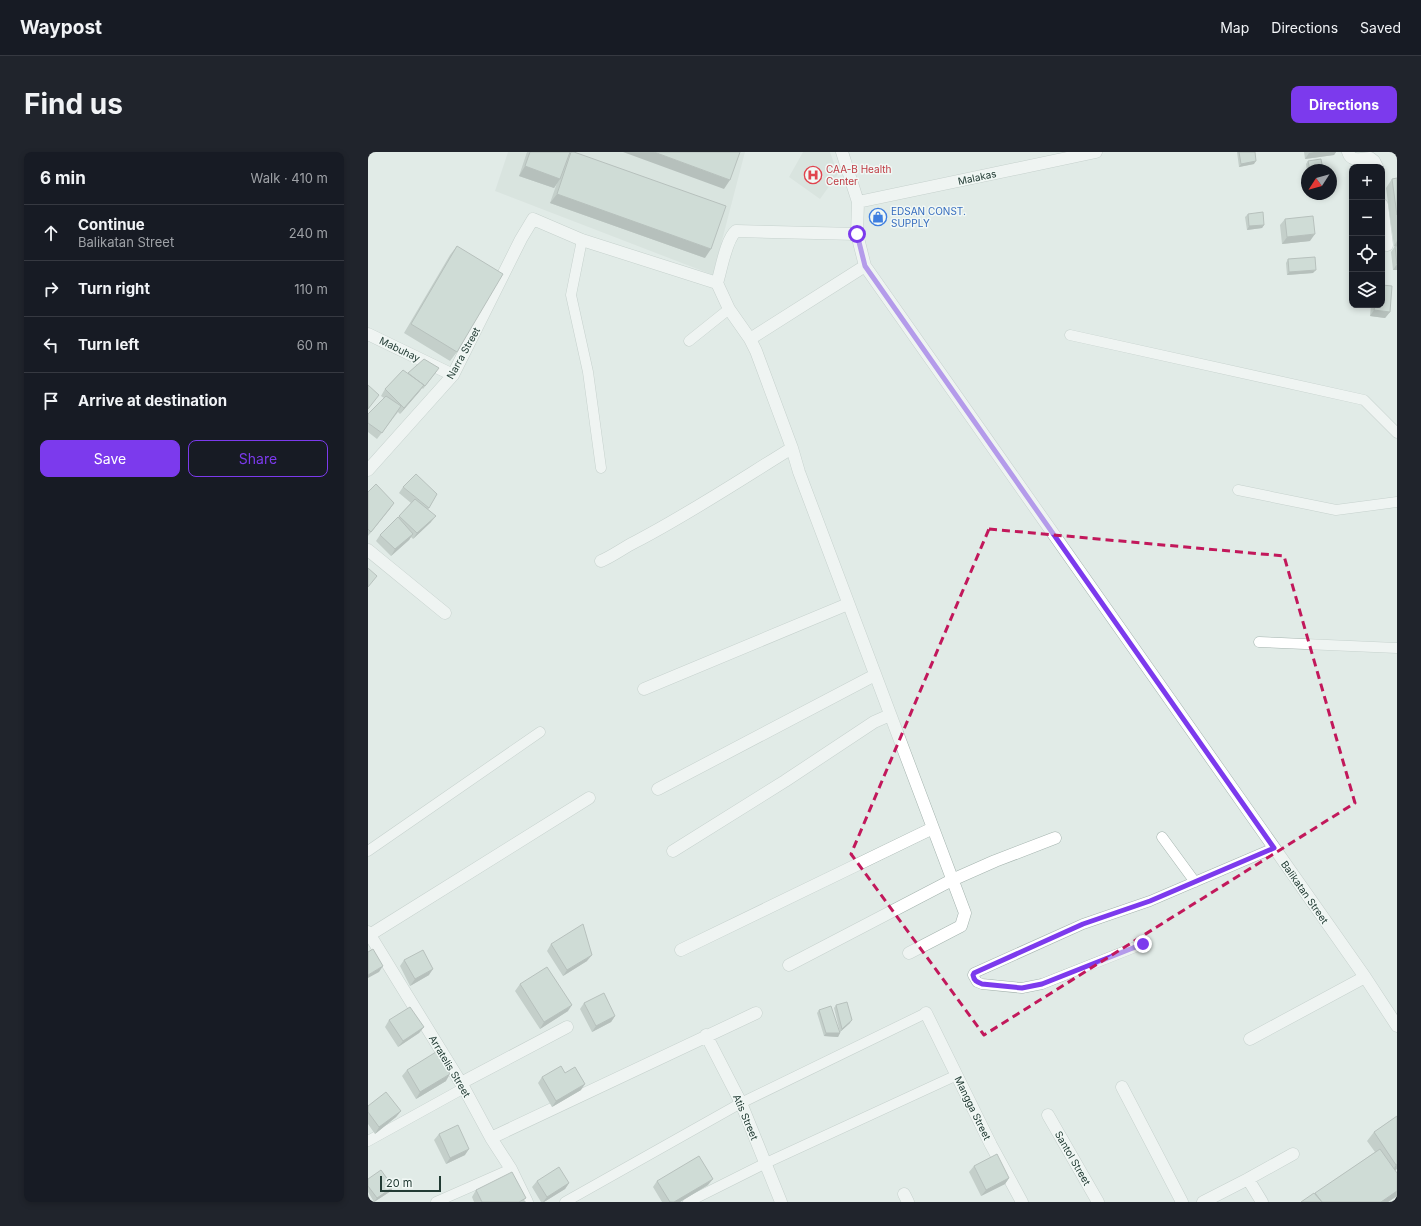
<!DOCTYPE html>
<html lang="en">
<head>
<meta charset="utf-8">
<style>
	:root { --surface:#171b24; --page:#20242c; --text:#f1f3f6; --muted:#9ea1a6; --line:#363941; --accent:#7c3aed }
	body { margin:0; font-family:Inter,sans-serif; background:var(--page); color:var(--text) }
	.controls { position:absolute; right:12px; top:12px; display:grid; overflow:hidden; border-radius:8px; box-shadow:0 2px 6px #0003 }
	.controls button { width:36px; height:36px; display:grid; place-items:center; padding:0; border:0; border-bottom:1px solid var(--line); background:var(--surface); color:var(--text); font:20px sans-serif }
	.compass { position:absolute; left:933px; top:12px; width:36px; height:36px; border-radius:50%; background:var(--surface); box-shadow:0 2px 6px #0003; rotate:234deg }
	.scale { position:absolute; left:12px; bottom:10px; width:61px; box-sizing:border-box; padding-left:4px; border:2px solid #223b34; border-top:0; font-size:11px; line-height:14px; white-space:nowrap; color:#223b34; -webkit-text-stroke:3px #f1f8f5; paint-order:stroke }
	.stop { position:absolute; width:12px; height:12px; margin:-9px; border:3px solid #7c3aed; border-radius:50%; background:#fff }
	.stop.end { background:#7c3aed; border-color:#fff; box-shadow:0 1px 4px #0008 }
	.list { margin:0; padding:0; list-style:none }
	h2 { display:flex; justify-content:space-between; align-items:center; height:52px; margin:0; padding:0 16px; font-size:17px }
	h2 small { font-size:13px; font-weight:400; color:var(--muted) }
	.list li { display:grid; grid-template-columns:26px 1fr auto; gap:12px; align-items:center; box-sizing:border-box; height:56px; padding:0 16px; border-top:1px solid var(--line) }
	.list b { display:block; font-size:15px; white-space:nowrap }
	.list p { margin:0; font-size:13px; white-space:nowrap; color:var(--muted) }
	.list em { font-size:13px; font-style:normal; color:var(--muted) }
	.actions { display:flex; gap:8px; padding:12px 16px }
	.actions a { flex:1; padding:9px 0; border:1px solid var(--accent); border-radius:8px; text-align:center; font-size:14px; color:var(--accent) }
	.actions .main { background:var(--accent); color:#fff }
	.icon { flex:none; width:22px; height:22px; fill:none; stroke:currentColor; stroke-width:2; stroke-linecap:round; stroke-linejoin:round }
	.map { position:relative; flex:none; width:1029px; height:1050px; overflow:hidden; border-radius:8px }
	header { display:flex; align-items:center; gap:24px; box-sizing:border-box; height:56px; padding:0 20px; background:var(--surface); border-bottom:1px solid var(--line) }
	header strong { font-size:19px }
	nav { display:flex; gap:22px; margin-inline-start:auto; font-size:14px }
	.intro { display:flex; align-items:center; justify-content:space-between; box-sizing:border-box; height:96px; padding:0 24px }
	h1 { margin:0; font-size:28px }
	.button { padding:10px 18px; border-radius:8px; background:var(--accent); color:#fff; font-size:14px; font-weight:700 }
	main { display:flex; gap:24px; padding:0 24px }
	aside { flex:1; background:var(--surface); border-radius:8px; box-shadow:0 2px 6px #0003 }
	.map>svg:first-child { display:block }
	.built { fill:#cfdbd6 }
	.lines { fill:none; stroke-linecap:round; stroke-linejoin:round }
	.service-casing { stroke:#a4b3ae; stroke-width:11 }
	.minor-casing { stroke:#a4b3ae; stroke-width:13 }
	.service { stroke:#fff; stroke-width:10 }
	.minor { stroke:#fff; stroke-width:12 }
	.wall { fill:#9fada7 }
	.shaded-wall { fill:#828d88 }
	.building { fill:#b9c9c2; stroke:#828d88 }
	.route { stroke:#7c3aed; stroke-width:5 }
	.marked { fill:none; stroke:#c2185b; stroke-width:3; stroke-dasharray:8 5; stroke-linejoin:round }
	.labels { text-anchor:middle; dominant-baseline:central; stroke-width:3; stroke-linejoin:round; paint-order:stroke }
	.health-label { font-size:10px; fill:#be3a42; stroke:#f1f8f5; text-anchor:start }
	.street-label { font-size:10px; fill:#223b34; stroke:#f1f8f5 }
	.shop-label { font-size:10px; fill:#366cbe; stroke:#f1f8f5; text-anchor:start }
</style>
</head>
<body>
<header>
<strong>Waypost</strong>
<nav><a>Map</a><a>Directions</a><a>Saved</a></nav>
</header>
<div class="intro"><h1>Find us</h1><a class="button">Directions</a></div>
<main>
<aside>
<h2>6 min<small>Walk · 410 m</small></h2>
<ul class="list">
<li><svg class="icon" aria-label="ahead" viewBox="0 0 24 24"><path d="M12 20V5M6 11l6-6 6 6"/></svg><div><b>Continue</b><p>Balikatan Street</p></div><em>240 m</em></li>
<li><svg class="icon" aria-label="right" viewBox="0 0 24 24"><path d="M7 20v-9h11M14 6l5 5-5 5"/></svg><div><b>Turn right</b></div><em>110 m</em></li>
<li><svg class="icon" aria-label="left" viewBox="0 0 24 24"><path d="M17 20v-9H6M10 6l-5 5 5 5"/></svg><div><b>Turn left</b></div><em>60 m</em></li>
<li><svg class="icon" aria-label="arrive" viewBox="0 0 24 24"><path d="M6 21V4h12l-3 4 3 4H6"/></svg><div><b>Arrive at destination</b></div></li>
</ul>
<div class="actions"><a class="main">Save</a><a>Share</a></div>
</aside>
<div class="map">
<svg width="1029" height="1050" viewBox="0 0 1029 1050">
	<rect width="100%" height="100%" fill="#e1ebe7"/>
	<path class="built" d="M140 0H377L345 123 127 39Z
		M435 0H462L470 22 452 47 421 25Z"/>
	<g class="lines">
		<defs>
			<path id="service" d="M214 88 203 143 220 220 233 316
				M702 183 996 248 1029 281
				M321 189 361 157
				M870 338 968 358 1029 350
				M891 490 1029 496
				M794 685 827 730
				M0 699 172 580
				M775 792 674 832 654 836 614 832 609 830 605 823 606 821 715 772 782 749 906 696
				M0 989 96 936
				M68 1050 143 1017
				M197 1050 373 951 558 861
				M320 1050 398 1011 589 923"/>
			<path id="minor" d="M474 0 490 50 489 82 497 114 997 825 1029 874
				M980 0C983 10 992 7 1002 6L1006 9 1009 15
				M490 50 728 0
				M1014 53 1019 93
				M489 82 368 79C358 87 353 119 349 131L361 157 382 187 388 199 424 296 431 320 597 761 593 774 541 801
				M0 182 85 223
				M382 187 497 114
				M0 318 85 223 153 87 165 67 214 88 349 131
				M0 398 77 461
				M233 409C245 404 255 396 267 390 321 362 372 328 424 296
				M276 537 480 452
				M290 637 507 523
				M305 699 417 629 506 570 522 563
				M0 780 96 936 123 986 143 1017 159 1050
				M0 784 221 646
				M313 798 565 676
				M421 813 584 728 627 709 687 686
				M558 861 623 993 654 1050
				M338 883 373 951 413 1050
				M882 887 997 825
				M93 931 199 875
				M754 935 814 1050
				M680 963 730 1050
				M123 986 388 861
				M880 1027 894 1050
				M536 1042 540 1050
				M835 1050 880 1027 925 1002"/>
		</defs>
		<use href="#service" class="service-casing"/>
		<use href="#minor" class="minor-casing"/>
		<use href="#service" class="service"/>
		<use href="#minor" class="minor"/>
	</g>
	<path class="wall" d="M159 0H202L200 4 203 0 337 106 182 51 189 31 186 36 151 24Z
		M869 0H887L886 12 871 15Z
		M936 0H968L966 3 937 7Z
		M940 9 955 18H939V19L938 12Z
		M1029 26V118H1025L1023 100 1027 94H1026L1018 36 1024 27Z
		M880 62 896 73 894 76 879 78 877 65Z
		M917 67 942 89 914 92 912 73Z
		M89 94V200L82 209 36 181 82 103Z
		M920 107 945 121 919 123 918 111Z
		M1003 153H1014L1022 160 1017 166 1002 164Z
		M69 219 55 237 54 236 32 262 30 260 9 287 0 280V262L16 246 13 244 17 237 40 221Z
		M35 335 61 356 60 358 63 370 45 387 43 385 41 388 23 404 8 389 12 383 28 368 31 364 43 351 31 341Z
		M0 340 26 351 0 384Z
		M183 792 219 809 195 824 179 799Z
		M36 808 61 823 42 834 32 814Z
		M152 832 200 859 172 877 147 839Z
		M216 851 247 864 243 870 224 880 212 857Z
		M468 853 482 871 472 880 466 856Z
		M451 858 472 881 470 885 456 884 449 861Z
		M21 868 56 875 51 881 30 895 17 875Z
		M39 918 78 929 48 947 34 924Z
		M197 921 213 938 184 955 170 931 174 925Z
		M0 954 33 959 28 965 7 982 0 972Z
		M1029 964V1017L1027 1018 1029 1021V1044L1020 1050H933L947 1042 1007 1000 999 989 1006 980Z
		M71 982 97 1003 78 1012 66 988Z
		M606 1014 641 1026 637 1032 613 1044 601 1020Z
		M0 1027 25 1035 23 1039 6 1050 0 1040Z
		M169 1029 201 1031 197 1037 176 1050H173L164 1035Z
		M289 1029 340 1033 312 1050H294L285 1035Z
		M108 1038 158 1046 156 1048 158 1050H106L104 1045Z"/>
	<path class="shaded-wall" d="M255 0H286L362 28 356 37Z
		M946 0H968L966 3 937 7 941 1Z
		M888 9 886 12 871 15 873 12Z
		M157 14 192 27 186 36 151 24Z
		M189 42 343 97 337 106 182 51Z
		M896 73 894 76 879 78 881 74Z
		M947 82 942 89 914 92 919 85Z
		M1029 89V94H1026Z
		M1029 112V118H1025Z
		M948 118 945 121 919 123 921 120Z
		M1006 158 1022 160 1017 166 1002 164Z
		M56 233 52 239 32 262 36 256Z
		M26 351 22 357 0 384 3 380Z
		M68 364 63 370 45 387 49 381Z
		M45 382 41 388 23 404 27 397Z
		M224 803 219 809 195 824 199 818Z
		M15 814 11 820 0 826V823Z
		M65 817 61 823 42 834 47 827Z
		M204 853 200 859 172 877 176 870Z
		M247 864 243 870 224 880 228 874Z
		M484 868 482 871 472 880 474 877Z
		M56 875 51 881 30 895 35 889Z
		M458 881H472L470 885 456 884Z
		M82 922 78 929 48 947 52 940Z
		M217 932 213 938 184 955 188 949Z
		M33 959 28 965 7 982 11 975Z
		M101 997 97 1003 78 1012 82 1006Z
		M1029 1012V1017L1022 1022 1028 1013Z
		M641 1026 637 1032 613 1044 618 1038Z
		M345 1027 340 1033 312 1050H306Z
		M201 1031 197 1037 176 1050H175L179 1045Z
		M25 1035 23 1039 6 1050 9 1046Z
		M1029 1039V1044L1020 1050H1013Z"/>
	<path class="building" d="M162 0H202L192 27 157 14Z
		M203 0H206L358 54 343 97 189 42Z
		M286 0H372L362 28Z
		M871 0H887L888 9 873 12Z
		M953 7 955 18H942L940 9Z
		M1029 26V63L1024 27Z
		M895 60 896 73 881 74 880 62Z
		M945 64 947 82 919 85 917 67Z
		M89 94 135 122 89 200 43 172Z
		M1027 94H1029V112Z
		M947 105 948 118 921 120 920 107Z
		M1014 133 1024 134 1022 160 1006 158 1007 153H1014Z
		M56 207 71 216 57 234 40 221Z
		M35 218 56 233 36 256 17 237Z
		M0 233 11 243 0 257Z
		M18 244 33 254 14 281 0 271V262Z
		M48 322 69 342 61 356 35 335Z
		M8 332 26 351 3 380 0 377V340Z
		M47 347 68 364 49 381 31 364Z
		M30 365 45 382 27 397 12 383Z
		M0 416 9 424 0 435Z
		M215 772 224 803 199 818 183 792Z
		M5 797 15 814 0 823V800Z
		M55 798 65 817 47 827 36 808Z
		M179 815 204 853 176 870 152 832Z
		M236 841 247 864 228 874 216 851Z
		M479 850 484 868 474 877 468 853Z
		M463 854 472 881H458L451 858Z
		M42 855 56 875 35 889 21 868Z
		M68 900 82 922 52 940 39 918Z
		M193 914 197 921 207 915 217 932 188 949 174 925Z
		M18 940 33 959 11 975 0 960V954Z
		M1029 964V1012L1028 1013 1006 980Z
		M90 973 101 997 82 1006 71 982Z
		M1012 997 1029 1021V1039L1013 1050H954L947 1041Z
		M629 1002 641 1026 618 1038 606 1014Z
		M331 1004 345 1027 306 1050H302L289 1029Z
		M191 1015 201 1031 179 1045 169 1029Z
		M13 1018 25 1035 9 1046 0 1034V1027Z
		M144 1020 158 1046 151 1050H114L108 1038Z
		M946 1041 954 1050H933Z"/>
	<g class="lines">
		<path class="route" d="M489 82 497 114 906 696 782 749 715 772 606 821 605 823C606 829 609 830 614 832L654 836 674 832 775 792"/>
	</g>
	<path d="M0 0H1029V1050H0ZM621 377 916 404 987 651 616 883 483 702Z" fill="#e1ebe7" fill-opacity=".55" fill-rule="evenodd"/>
	<path class="marked" d="M621 377 916 404 987 651 616 883 483 702Z"/>
	<defs>
		<symbol id="hospital-ring" viewBox="-11 -11 22 22"><circle r="9.5" fill="#f1f8f5" stroke="#e0444e" stroke-width="1.5"/><path d="M-5-5h3v3.5h4V-5h3V5h-3V1.5h-4V5h-3Z" fill="#e0444e"/></symbol>
		<symbol id="shop-ring" viewBox="-11 -11 22 22"><circle r="9.5" fill="#f1f8f5" stroke="#3f7fe0" stroke-width="1.5"/><path d="M-5-2.5h2.3a2.7 3.5 0 0 1 5.4 0H5L5.5 6h-11ZM-1.5-2.5h3a1.5 2.3 0 0 0-3 0Z" fill="#3f7fe0"/></symbol>
	</defs>
	<g fill-rule="evenodd">
		<use href="#hospital-ring" x="435" y="13" width="20" height="20"/>
		<use href="#shop-ring" x="500" y="55" width="20" height="20"/>
	</g>
	<g class="labels">
		<g class="health-label">
			<text x="458" y="17">CAA-B Health<tspan x="458" dy="12">Center</tspan></text>
		</g>
		<g class="street-label">
			<text transform="translate(609 25) rotate(-12)">Malakas</text>
			<text transform="translate(32 197) rotate(26)">Mabuhay</text>
			<text transform="translate(95 201) rotate(-61)">Narra Street</text>
			<text transform="translate(937 740) rotate(55)">Balikatan Street</text>
			<text transform="translate(82 914) rotate(59)">Arratelis Street</text>
			<text transform="translate(605 956) rotate(64)">Mangga Street</text>
			<text transform="translate(378 965) rotate(67)">Atis Street</text>
			<text transform="translate(705 1006) rotate(60)">Santol Street</text>
		</g>
		<g class="shop-label">
			<text x="523" y="59">EDSAN CONST.<tspan x="523" dy="12">SUPPLY</tspan></text>
		</g>
	</g>
</svg>
<div class="controls">
<button>+</button>
<button>−</button>
<button><svg class="icon" aria-label="locate" viewBox="0 0 24 24"><circle cx="12" cy="12" r="6"/><path d="M12 2v4M12 18v4M2 12h4M18 12h4"/></svg></button>
<button><svg class="icon" aria-label="layers" viewBox="0 0 24 24"><path d="M12 4l9 5-9 5-9-5zM3 14l9 5 9-5"/></svg></button>
</div>
<svg class="compass" viewBox="-18 -18 36 36"><path d="M0-13l5 13h-10z" fill="#e53935"/><path d="M0 13l5-13h-10z" fill="#9ea1a6"/></svg>
<div class="scale">20 m</div>
<div class="stop" style="left:489px;top:82px"></div>
<div class="stop end" style="left:775px;top:792px"></div>
</div>
</main>
</body>
</html>
